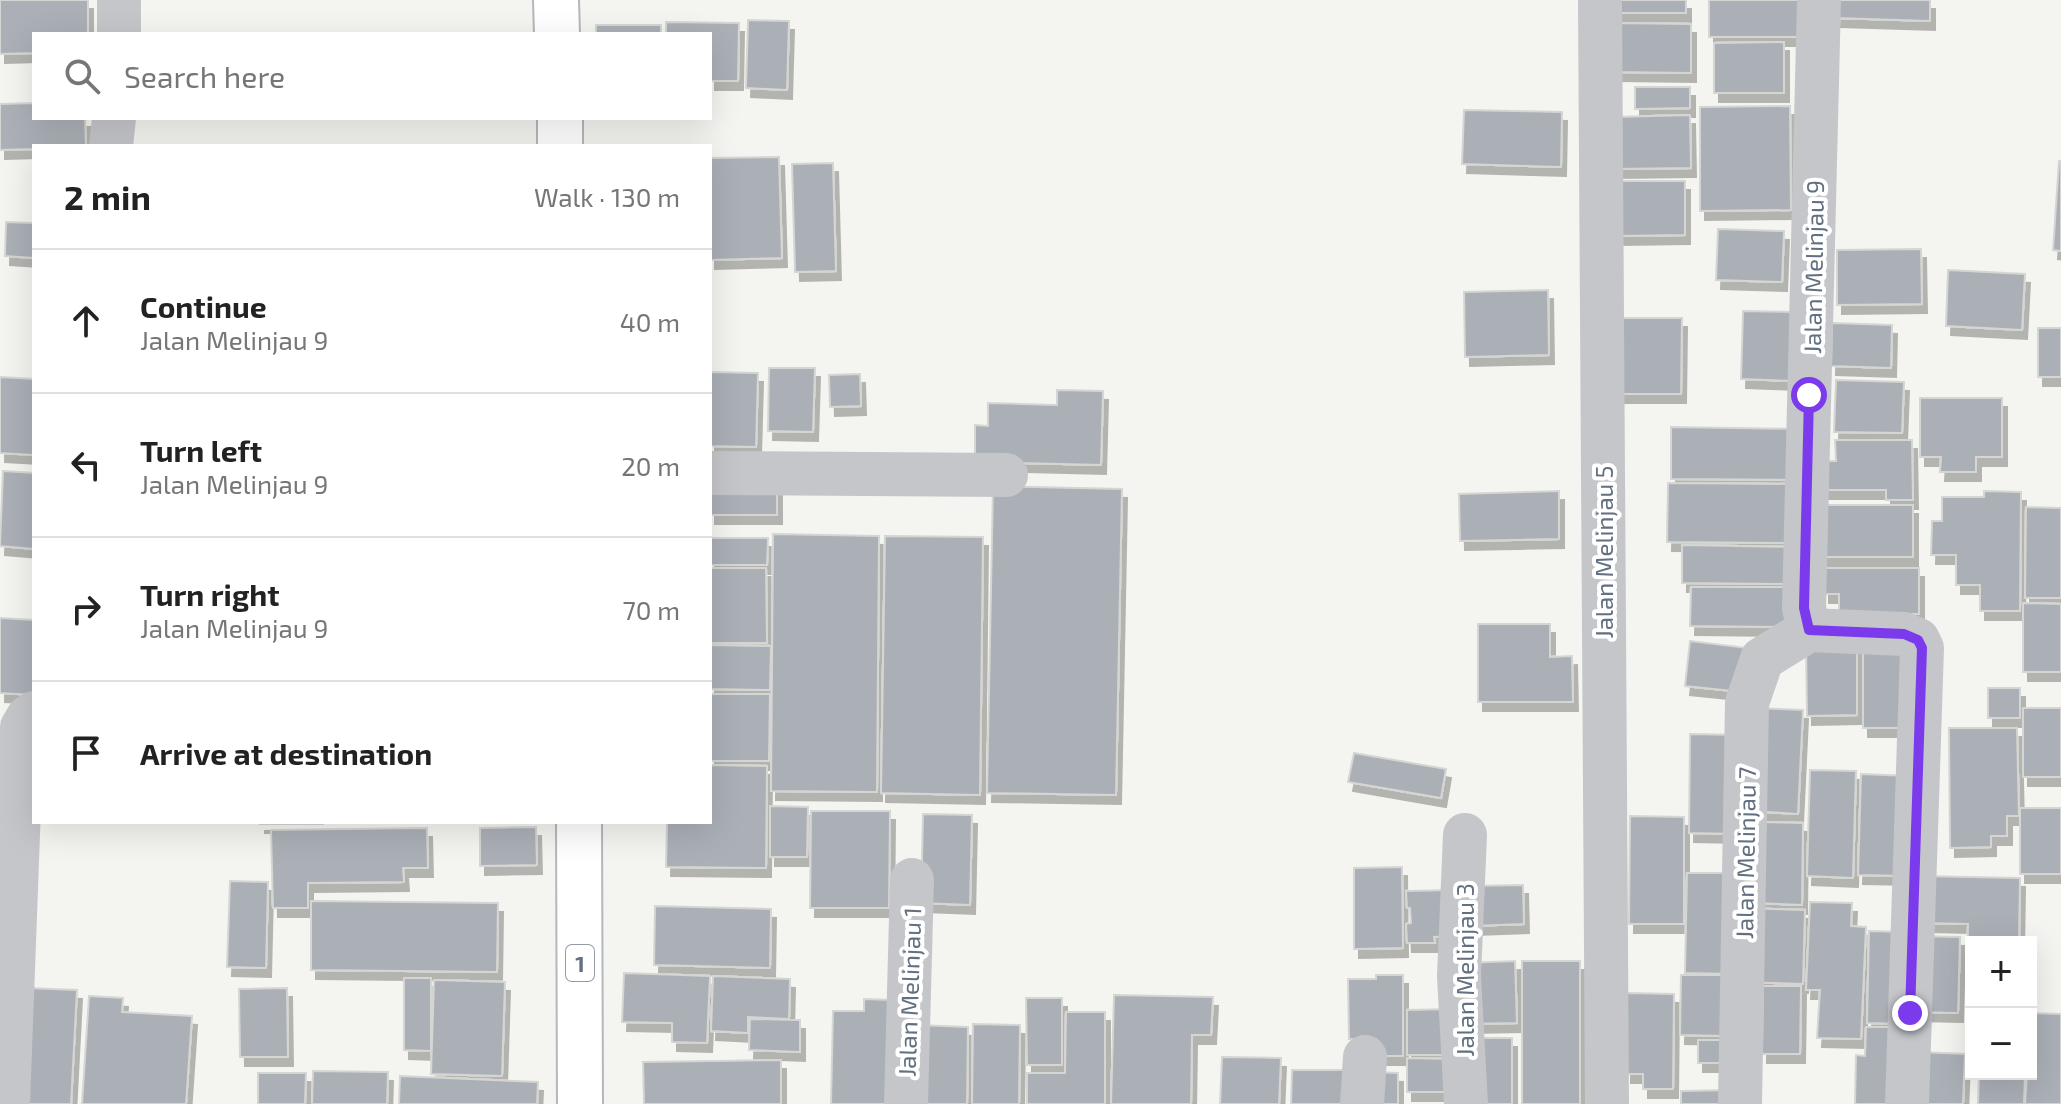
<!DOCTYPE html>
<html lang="en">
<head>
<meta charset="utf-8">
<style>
	:root { --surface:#fff; --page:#f2f2f2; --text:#222; --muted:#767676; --line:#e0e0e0 }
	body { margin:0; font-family:"Exo 2",sans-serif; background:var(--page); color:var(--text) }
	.controls { position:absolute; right:24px; bottom:24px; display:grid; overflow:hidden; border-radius:0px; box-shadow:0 8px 32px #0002 }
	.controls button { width:72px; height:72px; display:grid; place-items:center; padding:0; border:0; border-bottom:2px solid var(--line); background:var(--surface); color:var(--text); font:40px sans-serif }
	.stop { position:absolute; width:24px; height:24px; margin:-18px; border:6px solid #7c3aed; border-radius:50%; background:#fff }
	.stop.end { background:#7c3aed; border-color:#fff; box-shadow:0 2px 8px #0008 }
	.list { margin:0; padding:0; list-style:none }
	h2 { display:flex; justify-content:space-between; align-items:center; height:104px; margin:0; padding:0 32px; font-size:34px }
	h2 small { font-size:26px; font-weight:400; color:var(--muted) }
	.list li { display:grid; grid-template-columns:52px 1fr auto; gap:24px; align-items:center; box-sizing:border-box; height:144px; padding:0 32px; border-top:2px solid var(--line) }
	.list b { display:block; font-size:30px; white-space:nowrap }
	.list p { margin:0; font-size:26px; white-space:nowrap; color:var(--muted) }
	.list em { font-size:26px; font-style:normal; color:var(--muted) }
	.icon { flex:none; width:44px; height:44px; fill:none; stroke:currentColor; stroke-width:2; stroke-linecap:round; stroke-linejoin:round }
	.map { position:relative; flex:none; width:2061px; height:1104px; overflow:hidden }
	.search { position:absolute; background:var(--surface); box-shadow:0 8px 32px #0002; left:32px; top:32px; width:680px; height:88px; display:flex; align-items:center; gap:20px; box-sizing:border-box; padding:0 28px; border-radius:0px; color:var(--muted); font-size:30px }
	.panel { position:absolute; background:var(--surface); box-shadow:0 8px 32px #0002; left:32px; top:144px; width:680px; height:680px; border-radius:0px }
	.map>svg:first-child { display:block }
	.building { fill:#aab0b6; stroke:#d5d5d3; stroke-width:2; filter:url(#shadow) }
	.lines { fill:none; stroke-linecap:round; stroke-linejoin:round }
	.major-casing { stroke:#b4b7bc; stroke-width:48 }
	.minor { stroke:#c4c6ca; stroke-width:44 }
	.major { stroke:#fff; stroke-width:44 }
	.route { stroke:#7c3aed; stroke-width:10 }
	.labels { text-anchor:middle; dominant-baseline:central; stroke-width:8; stroke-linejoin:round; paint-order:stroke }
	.shield { fill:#fff; stroke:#929ba7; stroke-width:2 }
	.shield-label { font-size:22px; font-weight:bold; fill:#637081 }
	.street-label { font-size:24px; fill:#637081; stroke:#fff }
</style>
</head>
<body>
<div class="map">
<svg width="2061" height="1104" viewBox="0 0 2061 1104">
	<defs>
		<filter id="shadow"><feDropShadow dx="5" dy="9" stdDeviation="0" flood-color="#0004"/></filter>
	</defs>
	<rect width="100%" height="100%" fill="#f4f4f0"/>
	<path class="building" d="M0 0H88V34H34V53L0 54Z
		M1617 0H1686V13H1617Z
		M1709 0H1807V37H1709Z
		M1837 0H1930V21L1836 18Z
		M748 20 789 21 787 90 746 88Z
		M666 22 739 23 738 81H710V34H666Z
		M1613 23 1691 24V73L1613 72Z
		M596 25H661V34H596Z
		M1784 42V93H1714V43Z
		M1635 87H1690V108L1635 109Z
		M34 103V118H85L86 146H34V149L0 150V104Z
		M1790 106 1791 210 1700 211V107Z
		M1464 110 1562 112 1561 167 1462 164Z
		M1690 115 1691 168 1614 169 1613 117Z
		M779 157 782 258 710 260V158Z
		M2059 161H2061V251L2053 250Z
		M833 163 836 271 795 272 792 164Z
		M1616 181H1685V235L1616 236Z
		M6 222 34 223V258L5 256Z
		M1718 229 1784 231 1782 282 1716 280Z
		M1921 249 1922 304 1837 305V250Z
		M1948 270 2025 274 2022 330 1946 326Z
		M1548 290 1549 355 1465 357 1464 292Z
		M1743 311 1795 312 1794 381 1741 379Z
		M1614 318H1682L1681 394H1613Z
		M1832 323 1892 325 1891 368 1831 366Z
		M2038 328H2061V377H2038Z
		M769 368H815L813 432 768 431Z
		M710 372 758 373 756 447 710 446Z
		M860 374 861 406 830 407 829 375Z
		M0 377 34 379V455L0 453Z
		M1836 380 1904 382 1902 433 1834 432Z
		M1057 390 1103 391 1101 465 975 462V425L988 426V403L1057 405Z
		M1920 398H2002V457H1976V472H1940L1941 457H1920Z
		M1671 427 1798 429V480L1671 479Z
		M1835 440H1912L1913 500H1886V490H1824V461H1836Z
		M3 471 34 473V549L0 546Z
		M710 478H777V515H710Z
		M1668 483 1794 484 1793 543 1667 542Z
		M993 486 1122 489 1116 795 987 793Z
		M1559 491V539L1460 541 1459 494Z
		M1984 491 2021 492 2020 611H1980V585H1956V555H1931L1932 521H1942V497H1984Z
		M1821 505H1913V557H1821Z
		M2026 507 2061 508V598H2025Z
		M773 534 879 536 877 792 771 791Z
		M885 536 983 537 980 795 881 793Z
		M710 538H768L767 565H710Z
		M1682 545 1793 547 1792 584 1682 583Z
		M710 568H766L767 643H710Z
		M1824 568H1919V614H1839V594H1824Z
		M1691 587H1789V627L1690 626Z
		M2023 603 2061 604V672H2023Z
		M0 618 34 620V695L0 693Z
		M1478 624H1550V657L1572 656 1573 702H1478Z
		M1690 641 1747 648 1742 692 1685 686Z
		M1857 642V715L1807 716 1806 643Z
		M1863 643H1908L1907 728H1863Z
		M710 645 771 646 770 690 710 689Z
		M1988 688H2020V718H1988Z
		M710 694H770L769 761H710Z
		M1755 708 1803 710 1798 814 1750 811Z
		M2023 708H2061V777H2023Z
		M1949 728H2017L2019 816H2007V836H1991V847L1950 848Z
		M1690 734 1738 735 1736 834 1689 833Z
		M1354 753 1446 769 1441 798 1348 782Z
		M710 765 767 766 766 868 666 867 667 822H710Z
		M1810 770 1856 771 1853 878 1807 876Z
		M1861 774 1910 776 1908 876 1858 875Z
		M770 806 808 807 807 857H770Z
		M2020 808H2061V874H2020Z
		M811 811H890L889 908H810Z
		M923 814 972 815 970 905 921 903Z
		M1630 816 1684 817V924H1629Z
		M260 822H323V824H260Z
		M1759 822 1803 823 1802 905 1758 903Z
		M536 827 537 865 480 866V828Z
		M427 828 428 868H403L404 882 308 883V908H273L271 830Z
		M1402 867 1403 948 1354 949V868Z
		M1687 873H1732L1730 974 1685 973Z
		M1920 876 2020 878 2019 942H1971V986H1967L1968 924 1920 923Z
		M230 881 268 882 266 968 227 967Z
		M1523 885 1524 924 1472 926 1471 886Z
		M1455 890 1452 936 1434 937 1435 943H1407L1406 924 1411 923 1410 908H1407L1406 891Z
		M311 901 498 903 497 972 311 970Z
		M1810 902 1852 903 1851 926 1866 927 1861 1039 1817 1038 1820 990H1806Z
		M655 906 771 909 770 968 654 965Z
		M1745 908 1805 910 1803 984 1743 982Z
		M1869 931 1905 932 1903 1024 1867 1023Z
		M1915 936 1960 937 1958 1013 1913 1012Z
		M1515 961 1517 1023 1466 1024 1465 963Z
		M1522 961H1580V1104H1522Z
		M624 973 710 976 707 1043 672 1042V1023L622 1022Z
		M1376 975H1403V1056H1376V1039H1349L1348 979H1376Z
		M1681 975H1726L1725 1036 1680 1035Z
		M713 976 790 979 789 1019 748 1017V1033L711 1031Z
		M404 978H431V1051L404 1050Z
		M434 980 505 982 502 1076 431 1074Z
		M1763 986H1801L1800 1054H1762Z
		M27 988 77 990 71 1104H21Z
		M287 988 288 1057H240L239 989Z
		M1627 993 1674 994 1673 1089H1643V1074H1626Z
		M1114 995 1213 997 1211 1035H1192L1191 1104H1111Z
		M89 996 123 998 122 1012 192 1016 186 1104H82Z
		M1026 998H1062V1065H1027Z
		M864 999 892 1000 890 1104H831L833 1011H864Z
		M1453 1009 1457 1055H1407V1010Z
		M1066 1012H1105V1104H1027V1073H1065Z
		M2031 1013 2061 1014V1104H2025L2027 1074H2031Z
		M750 1019 800 1020V1052L749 1050Z
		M973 1024 1020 1025 1019 1104H972Z
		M917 1025 968 1027 967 1104H916Z
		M1866 1027H1905L1903 1104H1855L1856 1055 1865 1056Z
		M1475 1038H1512V1104H1475Z
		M1698 1040H1728V1063H1698Z
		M1920 1052 1965 1054 1963 1104H1918Z
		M1222 1057 1281 1058 1279 1104H1220Z
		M1407 1058 1452 1059 1451 1092H1407Z
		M781 1060V1104H644L643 1062Z
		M1292 1070H1345V1104H1291Z
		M313 1071 388 1072 387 1104H312Z
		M1373 1072 1398 1073V1104H1373Z
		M258 1073H306L305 1104H258Z
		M1979 1074H2025L2024 1104H1978Z
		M400 1076 538 1082 537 1104H399Z
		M1733 1090V1104H1681V1091Z"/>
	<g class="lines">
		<defs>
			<path id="major" d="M556 0 557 34
				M560 118V146
				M579 822 580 1104"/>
		</defs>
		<use href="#major" class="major-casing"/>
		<path class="minor" d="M1600 0 1607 1104
			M119 34V0
			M111 146 114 118
			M710 473 1006 475
			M1809 630 1804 608 1819 0
			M1809 630 1904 634 1918 640 1922 648 1907 1104
			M1465 835 1459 976 1466 1104
			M8 1104 22 727 28 717 34 713
			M906 1104 912 880
			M1362 1104 1365 1057
			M1740 1104 1747 703 1762 659 1809 630"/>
		<use href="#major" class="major"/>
	</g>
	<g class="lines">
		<path class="route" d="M1809 395 1804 608 1809 630 1904 634 1918 640 1922 648 1910 1013"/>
	</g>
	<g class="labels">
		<rect class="shield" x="566" y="945" width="28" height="36" rx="6"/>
		<g class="shield-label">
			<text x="580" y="963">1</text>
		</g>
		<g class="street-label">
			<text transform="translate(1813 267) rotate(-89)">Jalan Melinjau 9</text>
			<text transform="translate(1603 552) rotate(-90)">Jalan Melinjau 5</text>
			<text transform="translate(1745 853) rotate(-89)">Jalan Melinjau 7</text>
			<text transform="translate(1464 970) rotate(-90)">Jalan Melinjau 3</text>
			<text transform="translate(909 992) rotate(-88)">Jalan Melinjau 1</text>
		</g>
	</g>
</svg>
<div class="controls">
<button>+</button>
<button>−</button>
</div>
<div class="stop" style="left:1809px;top:395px"></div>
<div class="stop end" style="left:1910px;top:1013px"></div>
<div class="search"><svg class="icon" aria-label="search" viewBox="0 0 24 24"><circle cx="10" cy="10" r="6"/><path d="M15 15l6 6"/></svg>Search here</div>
<section class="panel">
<h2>2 min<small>Walk · 130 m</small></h2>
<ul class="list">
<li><svg class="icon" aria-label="ahead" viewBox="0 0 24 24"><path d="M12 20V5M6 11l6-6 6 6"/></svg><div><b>Continue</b><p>Jalan Melinjau 9</p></div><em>40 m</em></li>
<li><svg class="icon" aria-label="left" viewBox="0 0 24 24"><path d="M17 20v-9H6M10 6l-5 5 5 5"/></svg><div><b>Turn left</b><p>Jalan Melinjau 9</p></div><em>20 m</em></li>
<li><svg class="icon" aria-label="right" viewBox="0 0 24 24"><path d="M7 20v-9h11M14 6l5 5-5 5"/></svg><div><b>Turn right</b><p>Jalan Melinjau 9</p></div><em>70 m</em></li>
<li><svg class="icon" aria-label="arrive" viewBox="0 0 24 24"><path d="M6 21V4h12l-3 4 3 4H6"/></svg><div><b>Arrive at destination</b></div></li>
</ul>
</section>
</div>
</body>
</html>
